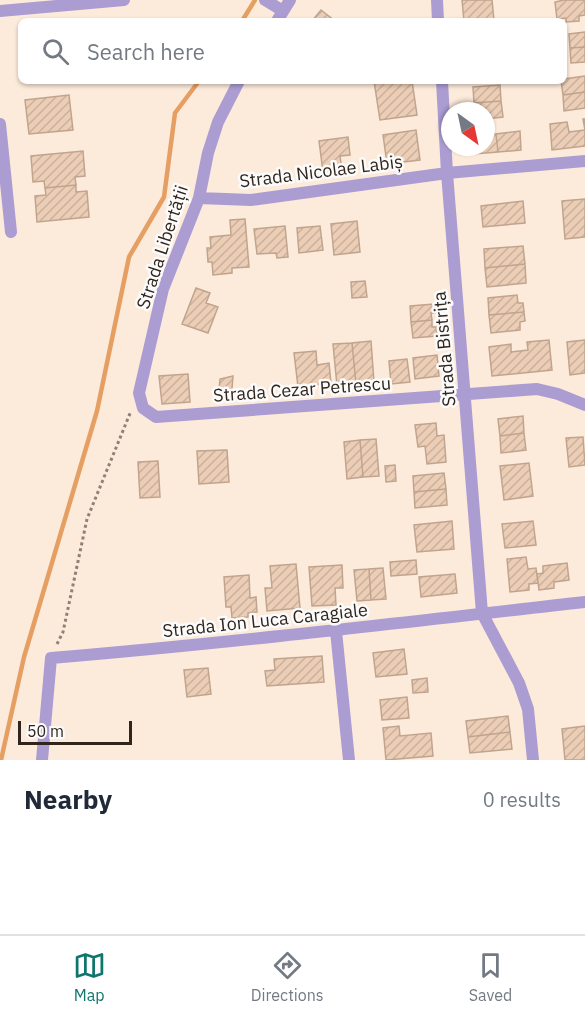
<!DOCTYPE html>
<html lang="en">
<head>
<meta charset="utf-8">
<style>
	:root { --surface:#fff; --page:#f6f6f7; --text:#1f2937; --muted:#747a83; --line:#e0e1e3; --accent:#0f766e }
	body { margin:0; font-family:"IBM Plex Sans",sans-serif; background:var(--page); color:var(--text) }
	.compass { position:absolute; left:441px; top:102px; width:54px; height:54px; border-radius:50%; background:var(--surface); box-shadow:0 2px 4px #0004; rotate:147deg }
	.scale { position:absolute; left:18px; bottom:15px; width:114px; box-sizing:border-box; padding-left:6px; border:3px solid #30251c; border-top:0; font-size:16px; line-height:21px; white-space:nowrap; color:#30251c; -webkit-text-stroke:4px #fbfbfb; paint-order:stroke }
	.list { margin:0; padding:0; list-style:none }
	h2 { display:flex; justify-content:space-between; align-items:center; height:78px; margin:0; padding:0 24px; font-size:26px }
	h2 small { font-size:20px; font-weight:400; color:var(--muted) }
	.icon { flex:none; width:33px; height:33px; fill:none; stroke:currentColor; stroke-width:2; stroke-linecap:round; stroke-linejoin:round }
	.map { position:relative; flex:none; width:585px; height:760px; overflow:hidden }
	.search { position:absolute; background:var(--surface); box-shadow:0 2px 4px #0004; left:18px; right:18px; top:18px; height:66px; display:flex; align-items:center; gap:15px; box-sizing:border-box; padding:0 21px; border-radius:9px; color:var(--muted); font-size:22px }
	.sheet { height:174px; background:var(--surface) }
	nav { display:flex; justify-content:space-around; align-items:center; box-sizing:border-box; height:84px; border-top:2px solid var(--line); background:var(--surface); font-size:16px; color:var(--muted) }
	nav a { display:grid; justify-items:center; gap:3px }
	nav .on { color:var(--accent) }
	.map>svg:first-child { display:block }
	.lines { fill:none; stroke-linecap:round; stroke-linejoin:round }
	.stream { stroke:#e69f62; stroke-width:4.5 }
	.building { fill:url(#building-hatch); stroke:#c1a48d; stroke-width:1.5 }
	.path { stroke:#8f8175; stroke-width:3; stroke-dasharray:3 3; stroke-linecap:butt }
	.street { stroke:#ab9cd2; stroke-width:12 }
	.labels { text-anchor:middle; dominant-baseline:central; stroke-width:5; stroke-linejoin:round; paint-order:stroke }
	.street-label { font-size:18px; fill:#30251c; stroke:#fbfbfb }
</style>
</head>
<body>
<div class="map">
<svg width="585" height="760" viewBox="0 0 585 760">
	<defs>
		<pattern id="building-hatch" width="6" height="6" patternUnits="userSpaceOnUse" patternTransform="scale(1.5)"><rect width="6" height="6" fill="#ecceb6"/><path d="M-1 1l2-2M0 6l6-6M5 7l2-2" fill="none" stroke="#cbb19c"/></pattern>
	</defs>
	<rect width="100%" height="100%" fill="#fceadb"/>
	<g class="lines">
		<path class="stream" d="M242 21 255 0
			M1 760 24 657 97 411 129 257 164 197 175 113 199 81"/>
	</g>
	<path class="building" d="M462 0H492L494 21H464Z
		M564 0H585V15L579 16V21L566 22V18L557 19 555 2Z
		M321 10 335 21H312Z
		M585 32V47L570 48 569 34Z
		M585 47V62L571 63 570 48Z
		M585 76V92L563 95 561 81H564V79Z
		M374 81H412L417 115 380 120Z
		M500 85 501 101 474 103 473 87Z
		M585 92V108L564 111 563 95Z
		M69 95 73 130 29 134 25 100Z
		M501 101 503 117 486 119V111H475L474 103Z
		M583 119H585V146L552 150 550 124 567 122 569 132 585 130Z
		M416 130 420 160 387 164 383 135Z
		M520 131 521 150 498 152 496 134Z
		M486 134H496L498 152 473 154V147H486Z
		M348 137 350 155 340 156 342 170 323 172 319 141Z
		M83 151 85 176 75 177 76 185 45 188 44 181 33 182 31 156Z
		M76 185V192L87 191 89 217 37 222 35 196 46 195 45 188Z
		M585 199V237L565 239 562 201Z
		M523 201 525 223 483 227 481 206Z
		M245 219 249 267 232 268V273L213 275 212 262H208L207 248H211L210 237 231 235 230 220Z
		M357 221 360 252 334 255 331 224Z
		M285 226 288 257 277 258 276 253 257 254 254 229Z
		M320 226 323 250 299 253 297 228Z
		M523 246 525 264 485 268 484 249Z
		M525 264 526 283 487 287 485 268Z
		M365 281 367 297 352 298 351 282Z
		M196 288 210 293 206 303 218 307 208 333 182 324Z
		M517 295 518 303H523L524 312 489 315 488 298Z
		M434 304 435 313H431L432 320 411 322 410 306Z
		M524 312 525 321 520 322V330L491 333 489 315Z
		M432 320V327H436L437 336 413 338 411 322Z
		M549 340 552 370 492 376 489 347 511 344V352L528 350 527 342Z
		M585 340V373L570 375 567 342Z
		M371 341 374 382 356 384 352 343Z
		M352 343 356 384 337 386 333 344Z
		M316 351 317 365 329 363 331 383 298 387 294 353Z
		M437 355 439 376 415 379 413 358Z
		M407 359 410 382 391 384 389 361Z
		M188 374 190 402 162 404 159 376Z
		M233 376 231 401 218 400 220 379Z
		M523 416 524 433 500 436 498 419Z
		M436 423 437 436 444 435 446 462 427 464 425 446 418 447 415 425Z
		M524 433 526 450 501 453 500 436Z
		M583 437 585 465 569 467 566 438Z
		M376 439 379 476 363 477 360 440Z
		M360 440 363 477 347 479 344 442Z
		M227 450 229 482 199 484 197 451Z
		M158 461 160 497 140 498 138 462Z
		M529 463 533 496 504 500 500 466Z
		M395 465 396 481 386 482 385 466Z
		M444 473 446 489 414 492 413 476Z
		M446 489 447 505 415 508 414 492Z
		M452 521 454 549 417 552 414 525Z
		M533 521 536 545 505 548 502 524Z
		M526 557 528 569 536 568 538 583 529 584V590L510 592 507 559Z
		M416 560 417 574 391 576 390 562Z
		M567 563 569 580 554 582V588L539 590 537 574 543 573V566Z
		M296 564 300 608 267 611 265 588H272L270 566Z
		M342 565 343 588H335L336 605 312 606 309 567Z
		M383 568 386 599 371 600 369 569Z
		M369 569 371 600 357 601 354 570Z
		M455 574 457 593 421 597 419 577Z
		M249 575 250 598 256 597 257 612 248 613V617L232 618 231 607H226L224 577Z
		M404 649 407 674 376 677 373 653Z
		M322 656 324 682 267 686 265 671 275 670 274 659Z
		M208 668 211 694 187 697 184 670Z
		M427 678 428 692 413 693 412 680Z
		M407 697 409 718 382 720 380 700Z
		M508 716 510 732 468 737 466 721Z
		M399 726 400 736 431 733 433 756 386 760 383 728Z
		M585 726V760H565L562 729Z
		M510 732 512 749 470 753 468 737Z"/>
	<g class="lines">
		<path class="path" d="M57 644 63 632 87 519 131 411"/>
		<path class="street" d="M265 0 283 11
			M437 0 438 21
			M0 11 124 0
			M277 21 290 0
			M239 81 218 122 208 153 199 198 163 289 139 393 143 408 156 417 537 389 558 394 585 405
			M442 81 447 173 482 613 519 683 528 709 533 760
			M0 124 11 232
			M199 198 251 200 447 173 585 161
			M336 631 349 760
			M42 760 51 658C229 643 407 622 585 602"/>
	</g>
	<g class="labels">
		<g class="street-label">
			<text transform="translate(321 171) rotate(-7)">Strada Nicolae Labiș</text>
			<text transform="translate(162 247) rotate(-72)">Strada Libertății</text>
			<text transform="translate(444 349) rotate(-95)">Strada Bistrița</text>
			<text transform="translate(302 389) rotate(-4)">Strada Cezar Petrescu</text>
			<text transform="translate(265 620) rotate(-6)">Strada Ion Luca Caragiale</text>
		</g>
	</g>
</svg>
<svg class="compass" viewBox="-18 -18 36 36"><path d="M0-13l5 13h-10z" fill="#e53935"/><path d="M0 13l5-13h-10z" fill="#747a83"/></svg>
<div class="scale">50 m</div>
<div class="search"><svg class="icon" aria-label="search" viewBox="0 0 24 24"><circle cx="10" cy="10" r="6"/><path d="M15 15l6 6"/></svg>Search here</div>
</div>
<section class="sheet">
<h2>Nearby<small>0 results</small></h2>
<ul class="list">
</ul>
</section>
<nav>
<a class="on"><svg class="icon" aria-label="map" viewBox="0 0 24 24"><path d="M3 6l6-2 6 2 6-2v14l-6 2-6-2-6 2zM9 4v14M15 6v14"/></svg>Map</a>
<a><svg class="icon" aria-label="directions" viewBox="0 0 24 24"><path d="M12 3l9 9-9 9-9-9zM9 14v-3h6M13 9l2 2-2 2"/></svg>Directions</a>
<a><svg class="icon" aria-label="saved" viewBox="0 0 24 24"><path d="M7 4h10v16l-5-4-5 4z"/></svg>Saved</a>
</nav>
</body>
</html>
